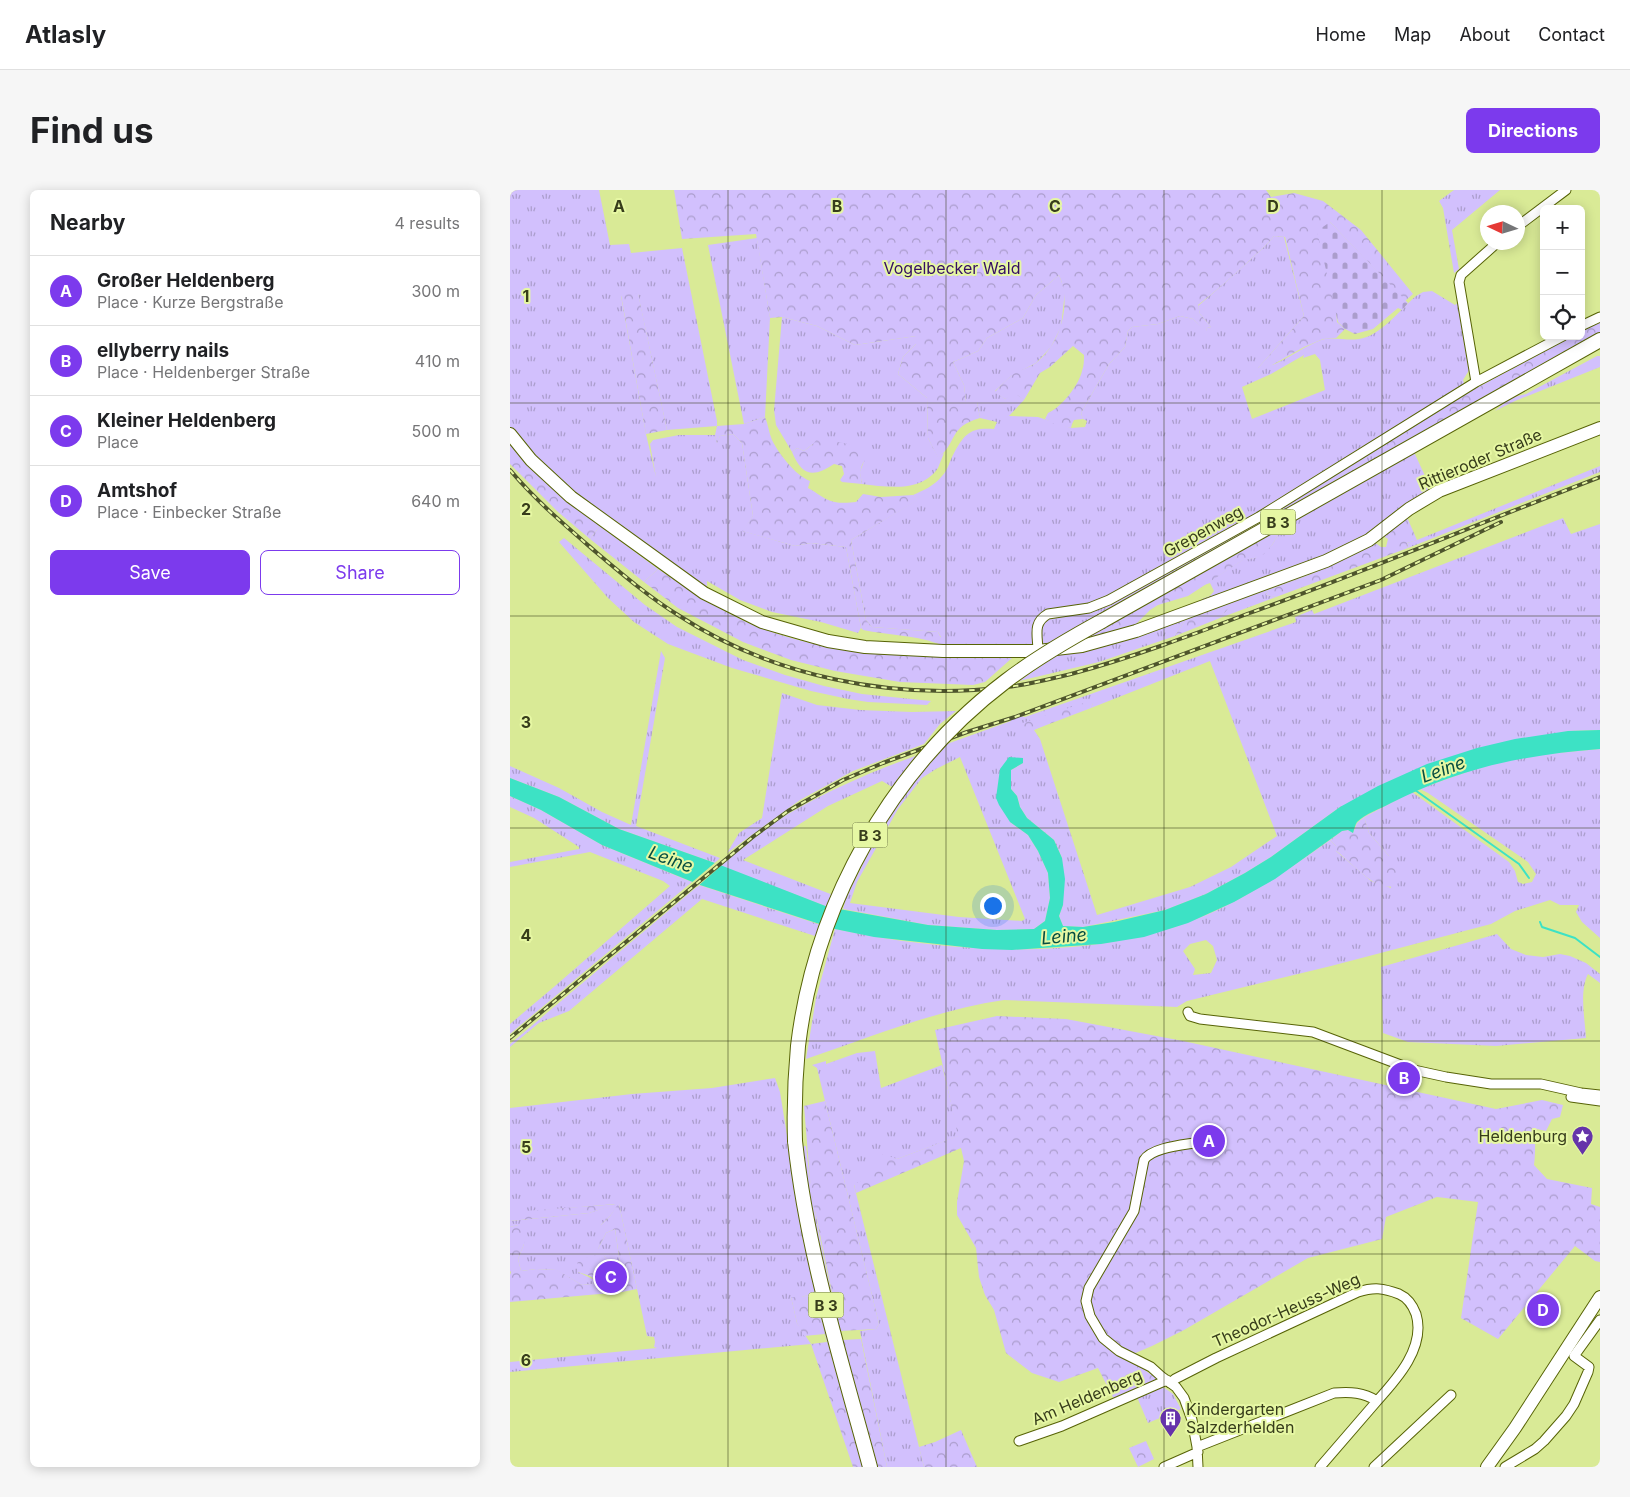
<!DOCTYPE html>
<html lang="en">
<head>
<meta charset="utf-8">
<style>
	:root { --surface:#fff; --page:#f6f6f6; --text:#202124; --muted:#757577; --line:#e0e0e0; --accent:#7c3aed }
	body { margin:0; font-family:Inter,sans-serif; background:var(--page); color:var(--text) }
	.controls { position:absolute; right:15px; top:15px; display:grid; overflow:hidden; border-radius:8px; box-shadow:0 2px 12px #0003 }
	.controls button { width:45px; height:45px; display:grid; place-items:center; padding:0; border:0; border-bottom:1px solid var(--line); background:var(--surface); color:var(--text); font:25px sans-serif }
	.compass { position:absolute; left:970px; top:15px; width:45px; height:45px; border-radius:50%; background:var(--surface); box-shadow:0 2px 12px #0003; rotate:274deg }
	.you { position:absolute; left:482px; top:715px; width:18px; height:18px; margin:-12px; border:4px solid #fff; border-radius:50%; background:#1a73e8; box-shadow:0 0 0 8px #1a73e833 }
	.badge { display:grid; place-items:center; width:32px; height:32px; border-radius:50%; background:var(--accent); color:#fff; font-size:16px; font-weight:700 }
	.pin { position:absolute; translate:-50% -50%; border:2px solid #fff; box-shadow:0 1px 5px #0006 }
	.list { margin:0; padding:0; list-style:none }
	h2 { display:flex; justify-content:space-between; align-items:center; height:65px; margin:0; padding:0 20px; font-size:21px }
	h2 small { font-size:16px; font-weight:400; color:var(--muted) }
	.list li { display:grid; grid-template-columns:32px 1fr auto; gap:15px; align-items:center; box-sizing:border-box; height:70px; padding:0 20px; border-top:1px solid var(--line) }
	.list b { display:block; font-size:19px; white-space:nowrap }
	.list p { margin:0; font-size:16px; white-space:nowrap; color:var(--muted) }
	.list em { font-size:16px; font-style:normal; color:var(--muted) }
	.actions { display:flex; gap:10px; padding:15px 20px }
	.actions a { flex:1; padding:11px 0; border:1px solid var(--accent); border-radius:8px; text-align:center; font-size:18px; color:var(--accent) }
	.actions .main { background:var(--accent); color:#fff }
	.icon { flex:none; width:28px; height:28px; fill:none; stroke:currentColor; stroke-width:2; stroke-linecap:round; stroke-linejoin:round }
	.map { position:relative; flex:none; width:1090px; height:1277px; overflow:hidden; border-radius:8px }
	header { display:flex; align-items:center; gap:30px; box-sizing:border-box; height:70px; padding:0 25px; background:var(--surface); border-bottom:1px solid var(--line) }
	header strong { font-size:24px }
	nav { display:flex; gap:28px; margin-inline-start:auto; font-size:18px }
	.intro { display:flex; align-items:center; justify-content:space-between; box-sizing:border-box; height:120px; padding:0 30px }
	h1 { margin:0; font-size:35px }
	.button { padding:12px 22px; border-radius:8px; background:var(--accent); color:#fff; font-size:18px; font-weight:700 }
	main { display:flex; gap:30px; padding:0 30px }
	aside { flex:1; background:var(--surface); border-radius:8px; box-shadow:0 2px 12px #0003 }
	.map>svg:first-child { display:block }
	.grass { fill:url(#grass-tufts); fill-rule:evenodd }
	.forest { fill:url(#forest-crowns) }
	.cemetery { fill:url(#cemetery-stones) }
	.water { fill:#3de2c5 }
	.pier { fill:#d9ea96 }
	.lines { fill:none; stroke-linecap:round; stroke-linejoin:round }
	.stream { stroke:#3de2c5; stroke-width:2 }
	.street-casing { stroke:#576306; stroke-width:11 }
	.secondary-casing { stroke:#576306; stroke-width:14 }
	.primary-casing { stroke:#576306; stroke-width:16 }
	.street { stroke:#fff; stroke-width:9 }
	.secondary { stroke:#fff; stroke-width:12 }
	.primary { stroke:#fff; stroke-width:14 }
	.rail-casing { stroke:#4e552c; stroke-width:4 }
	.rail { stroke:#e6f7a3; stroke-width:2; stroke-dasharray:5.5; stroke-linecap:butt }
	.primary-bridge-casing { stroke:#576306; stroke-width:16; stroke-linecap:butt }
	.primary-bridge { stroke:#fff; stroke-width:14 }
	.grid { fill:none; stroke:#373d1b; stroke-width:1; stroke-opacity:0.55 }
	.labels { text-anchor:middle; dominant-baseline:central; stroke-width:4; stroke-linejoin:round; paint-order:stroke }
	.shield { fill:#e6f7a3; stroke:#6c7544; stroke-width:1 }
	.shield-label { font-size:15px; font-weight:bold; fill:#373d1b }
	.park-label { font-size:16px; fill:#350e63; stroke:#e6f7a3 }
	.street-label { font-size:16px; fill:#373d1b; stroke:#e6f7a3 }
	.poi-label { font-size:16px; fill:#373d1b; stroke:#e6f7a3; text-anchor:end }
	.water-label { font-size:18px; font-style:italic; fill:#054d41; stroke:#e6f7a3 }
	.grid-label { font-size:16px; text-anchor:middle; font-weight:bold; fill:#373d1b; stroke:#e6f7a3; stroke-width:4; stroke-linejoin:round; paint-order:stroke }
</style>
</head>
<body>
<header>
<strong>Atlasly</strong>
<nav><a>Home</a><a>Map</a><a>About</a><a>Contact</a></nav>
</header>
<div class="intro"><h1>Find us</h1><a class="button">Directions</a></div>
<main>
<aside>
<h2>Nearby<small>4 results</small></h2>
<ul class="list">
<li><span class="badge">A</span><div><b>Großer Heldenberg</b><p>Place · Kurze Bergstraße</p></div><em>300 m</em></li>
<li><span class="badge">B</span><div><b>ellyberry nails</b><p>Place · Heldenberger Straße</p></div><em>410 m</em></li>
<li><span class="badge">C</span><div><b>Kleiner Heldenberg</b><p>Place</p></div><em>500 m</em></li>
<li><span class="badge">D</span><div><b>Amtshof</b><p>Place · Einbecker Straße</p></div><em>640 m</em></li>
</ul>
<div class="actions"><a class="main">Save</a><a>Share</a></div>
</aside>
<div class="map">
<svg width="1090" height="1277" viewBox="0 0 1090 1277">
	<defs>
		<pattern id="grass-tufts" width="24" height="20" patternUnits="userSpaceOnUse" patternTransform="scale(1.25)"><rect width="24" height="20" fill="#d2c0fd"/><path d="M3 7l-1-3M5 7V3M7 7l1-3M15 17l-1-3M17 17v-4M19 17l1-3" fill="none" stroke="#ab9dcc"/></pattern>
		<pattern id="forest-crowns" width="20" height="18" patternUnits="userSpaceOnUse" patternTransform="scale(1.25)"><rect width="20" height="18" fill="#d2c0fd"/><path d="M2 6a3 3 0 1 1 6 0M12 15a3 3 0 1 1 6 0" fill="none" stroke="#ab9dcc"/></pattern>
		<pattern id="cemetery-stones" width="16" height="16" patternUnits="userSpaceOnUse" patternTransform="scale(1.25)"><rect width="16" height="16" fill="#d2c0fd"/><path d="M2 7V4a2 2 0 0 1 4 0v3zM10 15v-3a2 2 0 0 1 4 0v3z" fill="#ab9dcc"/></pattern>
	</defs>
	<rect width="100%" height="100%" fill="#d9ea96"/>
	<path class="grass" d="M0 0H89L100 55 119 54 121 63 172 58 207 231V236L157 240 128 104 111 106 136 244 146 287 140 254 143 250 169 245H205L207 253 210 246 223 244 232 253 243 326 233 341 285 356 301 353 336 357 351 438 348 443 311 432 262 422 230 410 197 391V398L254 428 308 443 364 453 432 455 426 453 431 447 428 442 362 437 356 430 341 350 407 310 403 305C414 300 424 296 432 286 438 280 439 272 443 265 454 244 460 237 484 239L487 232 470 228 467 212H456L454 195 443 172 468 161 477 148 513 128 526 105 549 85 555 101 551 137 541 157 526 173 501 186 485 201 495 209 505 202 514 210 499 226 528 227 561 238 575 237 577 231 573 229 571 223 599 174 615 157 618 141 622 137 648 134 670 126 683 129 696 141 697 138 701 137 690 124 688 116C705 101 722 87 739 71 747 63 756 56 764 46L774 47 794 126 748 178C754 177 761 176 767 173 782 166 795 156 811 150 823 146 836 151 849 149 869 147 891 119 906 106L913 102 922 101 945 115 949 112 961 177 953 190 957 203 867 258 904 262 921 299 864 352 802 384 758 400 756 405 766 407 710 428 724 411 676 429 665 446 589 472 509 491 566 452 570 436 519 466 313 455 190 405 0 250ZM805 164 810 170 815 200 742 229 732 197 761 184 794 165 793 168ZM770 342 762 355 745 368 734 369 694 395 700 393 704 401 700 406 692 409V411L625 435 585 444Z
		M944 0H990L942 40 949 79 944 83 933 18 929 11Z
		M247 48 260 128 255 227 234 234 198 55Z
		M272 127 307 136 345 155 406 146V154L393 167 388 184 417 208 418 248 428 267 434 263C432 268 430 273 428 278 411 303 378 297 352 294L350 282 354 271 303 254 294 261 287 258 282 262 266 235 264 220Z
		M1087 166H1090V177L1005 211 985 221 1000 208 1016 204Z
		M1090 276V282L898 358 897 353 907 350Z
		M1053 328 1061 344 1090 334V540L1058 541 830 617 761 667 735 683 696 704 655 720 573 737 553 736 549 726 553 715 552 668 544 650 517 628 510 617 507 606 501 599V580L513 573 499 567 500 632 518 645 528 661 538 683 540 708 535 731 524 739 487 740 418 735 333 719 336 708 360 660 386 615 434 555 501 531V529L510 526 515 527 786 432 785 427 802 420 804 424ZM700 471 767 646 721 677 680 697 587 725 530 549 524 540 583 513 581 518ZM450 567 515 729 512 731 449 727 340 713 347 692 388 619 412 588 426 579Z
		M90 336 148 379 134 392 80 349Z
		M54 348 135 415 167 437 233 470 275 485 314 496 352 504 421 511 417 515 358 512 338 509 301 501 222 478 158 454 124 432 98 408 49 352Z
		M151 461 155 468 126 636 210 668 205 673 109 639 49 607 0 588V576L49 598 92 622 121 635Z
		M272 503 307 515 350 520 402 522 446 521 430 534 414 554 343 581 290 610 217 663 229 643 252 628Z
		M1090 559V748L1072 732 1066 722 1069 715H1050L1040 710 1005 721 981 734 821 776 677 811 667 817 494 810C426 820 361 847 296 869L306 808 325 739C435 762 568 772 676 733 729 714 775 682 820 650L826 656V661L861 691 881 698 879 666 859 643 854 627 902 602 999 672 1005 681 1008 692 1013 694 1022 692 1026 684 1018 672 918 603 910 599C937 589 963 579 991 572 1023 564 1057 562 1090 559ZM696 750 703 756 707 770 701 783 683 785 685 779 673 761 680 754Z
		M408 565 384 598 372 591 318 616 233 670 323 705 318 717 211 676C232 659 254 639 278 624 319 600 363 581 408 565Z
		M0 606 31 620 92 655 182 692 0 844V834L45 796 160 696 153 691 80 662 0 677V672L69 659V657L24 628 0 617Z
		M189 695 311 735 308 747 192 709 59 821 29 833 0 857V854Z
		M987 744 1001 759 1016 765 1033 767 1050 764 1060 766 1076 773 1090 784V793L1078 784C1069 802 1075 829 1076 848L986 856 898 852 873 843 871 777Z
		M365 861 371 898 432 875 449 946 387 969 380 968 362 982 358 989 344 995 414 1277H377L350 1141 366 1139 369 1134 307 878 302 875 316 871V874L347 863Z
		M265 888 270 902 279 958 296 956C308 1065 338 1171 367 1277H355L317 1152 304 1103 292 1107H281L287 1133 301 1154 0 1182V1172L147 1158 144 1157 145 1152 144 1147 137 1146 109 1014 100 1026 91 1035 88 1059 96 1043 105 1039 111 1081 103 1077 94 1066 68 1082 91 1093 72 1095 46 1080 26 1079 11 1081 8 1069 14 1054 8 1035 0 1037V1031L79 1023 106 1014 0 1023V918L122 904 202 898Z
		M653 1197 663 1204 671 1219 638 1233 627 1207Z"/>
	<path class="forest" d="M164 0H756L761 7 784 3 813 11 851 40 903 104 895 111 820 32 827 132 835 139 826 148 813 149 794 157 748 183V178L794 126 775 47 764 46C756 56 747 63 739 71 722 87 706 101 688 115L690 124 701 137 697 138 696 142 683 129 670 126 648 134 622 137 618 141 615 157 599 174 571 223 573 229 564 230 562 234 561 238 544 234 535 229 538 223C551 218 569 195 572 181 574 176 574 170 574 165L563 156 540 177 530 183 514 210 506 204 495 209 485 202C490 196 496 190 502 185 509 180 519 178 526 173 551 154 562 113 549 85L526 105 513 128 477 148 468 161 443 172 454 195 456 212H467L470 228C438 237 448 252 428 268L418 248 417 208 388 184 393 167 406 154V146L345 155 307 136 272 127 260 128 246 44 172 49Z
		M128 103 157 240 136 244 111 105Z
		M1090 132V143L874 264 866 259 957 203 1063 146H1071V142Z
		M255 227C258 234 259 243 262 250 269 264 285 285 300 291L298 298C306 302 310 306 316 309 325 314 337 313 346 312L353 304 371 307 403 305 408 310 341 350 356 430 362 437 428 442 431 448 426 453C403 445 378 445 353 440L351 438 336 357 301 353 285 356 232 341 243 326 232 253 223 244 210 246 207 254 205 245 207 236 234 234Z
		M308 248 353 257 358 268C349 274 350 284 352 294L332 292 330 290 334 284 332 276 324 274C303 288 292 286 282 262L287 258 294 261 303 254Z
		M0 255 45 301 90 336 80 349 48 322 0 274Z
		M896 325 907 350 897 353 898 358 766 407 756 405 758 400 802 384 864 352 871 357H876L878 349 872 345Z
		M765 340 770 342 762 355 754 364 745 368 733 370 678 406 648 415 640 420 625 435 590 446 584 444Z
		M148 379C179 400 209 420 243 435 324 469 416 465 502 468L475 492 463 495 390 492 325 481 281 470 233 452 168 418 134 392Z
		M725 411 710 428 665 446 676 429Z
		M580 511 583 513 581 518 513 544 505 541 506 535Z
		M854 627 859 643 879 666 889 683 890 691C873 712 840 670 826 661V656L820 650 832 641 838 640 843 643 847 633Z
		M487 826 556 829 673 851 986 919 1032 910 1053 915 1050 927 1042 929 1036 941 1027 939C1024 951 1026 962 1024 975L1037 989 1082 998 1081 1014 1090 1017V1072L1085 1071 1065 1056 988 1149 951 1128 968 1012 927 1007 876 1027 872 1049 798 1068 674 1140 642 1156 616 1167 649 1190 604 1209 588 1178 549 1192 522 1183 496 1163 484 1120 475 1105 469 1087 466 1058 447 1025V1012L454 971 451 958 346 1003 344 994C359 988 362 988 361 971L373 964 387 969 448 946 425 840Z
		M315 911 369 1134 366 1139 330 1141 301 1001 294 916Z
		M108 1014 79 1023 0 1031V1022L109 1014 127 1099 112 1102 0 1112V1085L1 1082 0 1081V1037L8 1035 16 1038 14 1054 8 1069 11 1081 26 1079 47 1080 72 1095 90 1093 80 1086 68 1082 67 1073 81 1065 94 1066 103 1077 111 1080 105 1039 96 1043 88 1059 80 1057 91 1035 100 1026Z
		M304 1103 315 1144 294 1146 287 1133 281 1107H292Z
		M351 1149 377 1277H367L332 1150Z
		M317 1152 355 1277H343L301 1154Z
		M451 1240 467 1277H414L409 1257 425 1252Z
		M636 1251 644 1269 628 1277 619 1258Z"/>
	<path class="cemetery" d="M820 32 898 113 892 120 888 118 863 139 845 144 835 139 828 132 807 41Z"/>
	<path class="water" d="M1090 540V559C1013 565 950 578 881 613 870 619 855 624 847 632 845 635 844 640 843 643L838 640 832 641 765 689 724 712 678 733 634 747 591 754 502 760 472 759 364 747 325 739 190 695 92 655 31 620 0 606V588L49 607 109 639 205 673 318 717 418 735 487 740 524 739 535 731 540 708 538 683 528 661 518 645 500 632 489 615 486 608 490 579 499 567 513 568V573L501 580V599L507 606 510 617 517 628 544 650 552 668 555 689 553 715 549 726 553 736 573 737 604 732 655 720 696 704 735 683 761 667 830 617 868 596 917 574 967 558 1005 549 1058 541Z"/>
	<path class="pier" d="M207 671 213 674 187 697 180 694Z"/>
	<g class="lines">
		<path class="stream" d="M905 600 1009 674 1019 688
			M1030 732 1032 737 1065 748 1090 767"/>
		<defs>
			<path id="street" d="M1008 36 1056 0
				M1071 136 1090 127
				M966 192 949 92 951 85 988 52
				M528 461C528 446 522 433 538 424L579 418 599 410 749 327 966 192 1053 146
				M678 822 680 826 690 829 803 842 904 880 936 887 981 894H1031L1071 903 1090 905
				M1061 907 1090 911
				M1064 1166 1090 1130
				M660 1193 665 1189 706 1168 848 1102C864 1097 873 1098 889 1104 898 1108 903 1116 906 1124 916 1157 887 1189 867 1211 853 1202 841 1202 824 1203L687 1257
				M509 1251 552 1236 657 1190
				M654 1277 688 1262
				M688 1277 687 1257 682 1230 674 1208 666 1197 652 1187 641 1177 609 1161 593 1148 580 1126 576 1111 579 1098 624 1021 634 970C642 957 675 955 690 952
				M810 1277 867 1211
				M864 1277 941 1205
				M995 1277 1025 1259 1034 1251 1056 1226 1064 1214 1078 1182 1079 1177 1064 1166"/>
			<path id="secondary" d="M0 244 21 270 61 307 194 403 252 432 318 451 355 457 433 461H528L572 456 626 441 816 371 859 350 899 319 929 301 1090 238
				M977 1277 1005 1238 1090 1107"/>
			<path id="primary" d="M592 431 1090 150
				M285 951C297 1063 331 1169 360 1277"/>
		</defs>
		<use href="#street" class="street-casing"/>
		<use href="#secondary" class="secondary-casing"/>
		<use href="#primary" class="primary-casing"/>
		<use href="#street" class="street"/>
		<use href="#secondary" class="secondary"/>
		<use href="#primary" class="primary"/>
		<defs>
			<path id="rail" d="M0 280C26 311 57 337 87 363 113 385 139 407 168 425 263 487 384 511 496 497 518 495 539 489 561 484 621 468 679 446 737 424 856 381 972 332 1090 287
				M0 848 244 646 278 621 333 590 373 573 457 542 505 527 871 390 991 332"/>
		</defs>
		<use href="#rail" class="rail-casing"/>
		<use href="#rail" class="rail"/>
		<defs>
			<path id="primary-bridge" d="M285 951C284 919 285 888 288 856 305 714 381 578 496 491 526 468 559 449 592 431"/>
		</defs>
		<use href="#primary-bridge" class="primary-bridge-casing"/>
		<use href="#primary-bridge" class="primary-bridge"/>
	</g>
	<path class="grid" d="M218 0V1277M436 0V1277M654 0V1277M872 0V1277M0 213H1090M0 426H1090M0 638H1090M0 851H1090M0 1064H1090"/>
	<defs>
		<symbol id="sight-pin" viewBox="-11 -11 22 30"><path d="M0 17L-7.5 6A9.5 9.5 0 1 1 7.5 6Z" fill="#6533aa" stroke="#e6f7a3"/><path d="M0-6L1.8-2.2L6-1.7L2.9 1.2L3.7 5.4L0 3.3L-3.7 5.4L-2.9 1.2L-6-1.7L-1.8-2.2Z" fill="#fff"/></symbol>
		<symbol id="building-pin" viewBox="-11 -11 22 30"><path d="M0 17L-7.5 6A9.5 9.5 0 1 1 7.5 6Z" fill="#6533aa" stroke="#e6f7a3"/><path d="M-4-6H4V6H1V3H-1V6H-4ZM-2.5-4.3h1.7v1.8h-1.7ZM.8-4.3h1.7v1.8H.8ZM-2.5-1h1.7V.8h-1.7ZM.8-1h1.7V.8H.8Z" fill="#fff"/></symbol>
	</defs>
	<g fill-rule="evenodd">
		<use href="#sight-pin" x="1060" y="934" width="25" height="34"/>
		<use href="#building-pin" x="648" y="1216" width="25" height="34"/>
	</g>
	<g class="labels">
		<g class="shield">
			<rect x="750.5" y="319.5" width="35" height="25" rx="4"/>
			<rect x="342.5" y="632.5" width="35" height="25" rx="4"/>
			<rect x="298.5" y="1102.5" width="35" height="25" rx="4"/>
		</g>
		<g class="shield-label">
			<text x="768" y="332">B 3</text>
			<text x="360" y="645">B 3</text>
			<text x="316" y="1115">B 3</text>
		</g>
		<g class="park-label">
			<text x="442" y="78">Vogelbecker Wald</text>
		</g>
		<g class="street-label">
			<text transform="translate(970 269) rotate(-23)">Rittieroder Straße</text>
			<text transform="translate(693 341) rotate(-29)">Grepenweg</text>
			<text transform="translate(776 1120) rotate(-24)">Theodor-Heuss-Weg</text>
			<text transform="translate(577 1207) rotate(-23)">Am Heldenberg</text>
		</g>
		<g class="poi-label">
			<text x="1057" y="946">Heldenburg</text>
			<text x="676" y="1219" text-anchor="start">Kindergarten<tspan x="676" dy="18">Salzderhelden</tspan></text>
		</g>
		<g class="water-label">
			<text transform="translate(933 579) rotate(-20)">Leine</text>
			<text transform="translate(161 669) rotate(20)">Leine</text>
			<text transform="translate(554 746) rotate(-5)">Leine</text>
		</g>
	</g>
	<g class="grid-label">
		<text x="109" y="22">A</text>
		<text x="327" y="22">B</text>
		<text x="545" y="22">C</text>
		<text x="763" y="22">D</text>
		<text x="16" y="112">1</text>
		<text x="16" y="325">2</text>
		<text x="16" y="538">3</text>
		<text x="16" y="751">4</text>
		<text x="16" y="963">5</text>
		<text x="16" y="1176">6</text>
	</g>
</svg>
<div class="controls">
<button>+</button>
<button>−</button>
<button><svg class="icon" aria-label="locate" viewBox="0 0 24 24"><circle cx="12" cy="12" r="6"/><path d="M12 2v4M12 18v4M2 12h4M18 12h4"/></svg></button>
</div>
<svg class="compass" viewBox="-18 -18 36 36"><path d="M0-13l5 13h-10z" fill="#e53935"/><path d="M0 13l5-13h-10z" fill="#757577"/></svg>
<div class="you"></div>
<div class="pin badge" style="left:699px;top:951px">A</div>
<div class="pin badge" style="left:894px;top:888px">B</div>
<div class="pin badge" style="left:101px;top:1087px">C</div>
<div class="pin badge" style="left:1033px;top:1120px">D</div>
</div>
</main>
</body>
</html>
